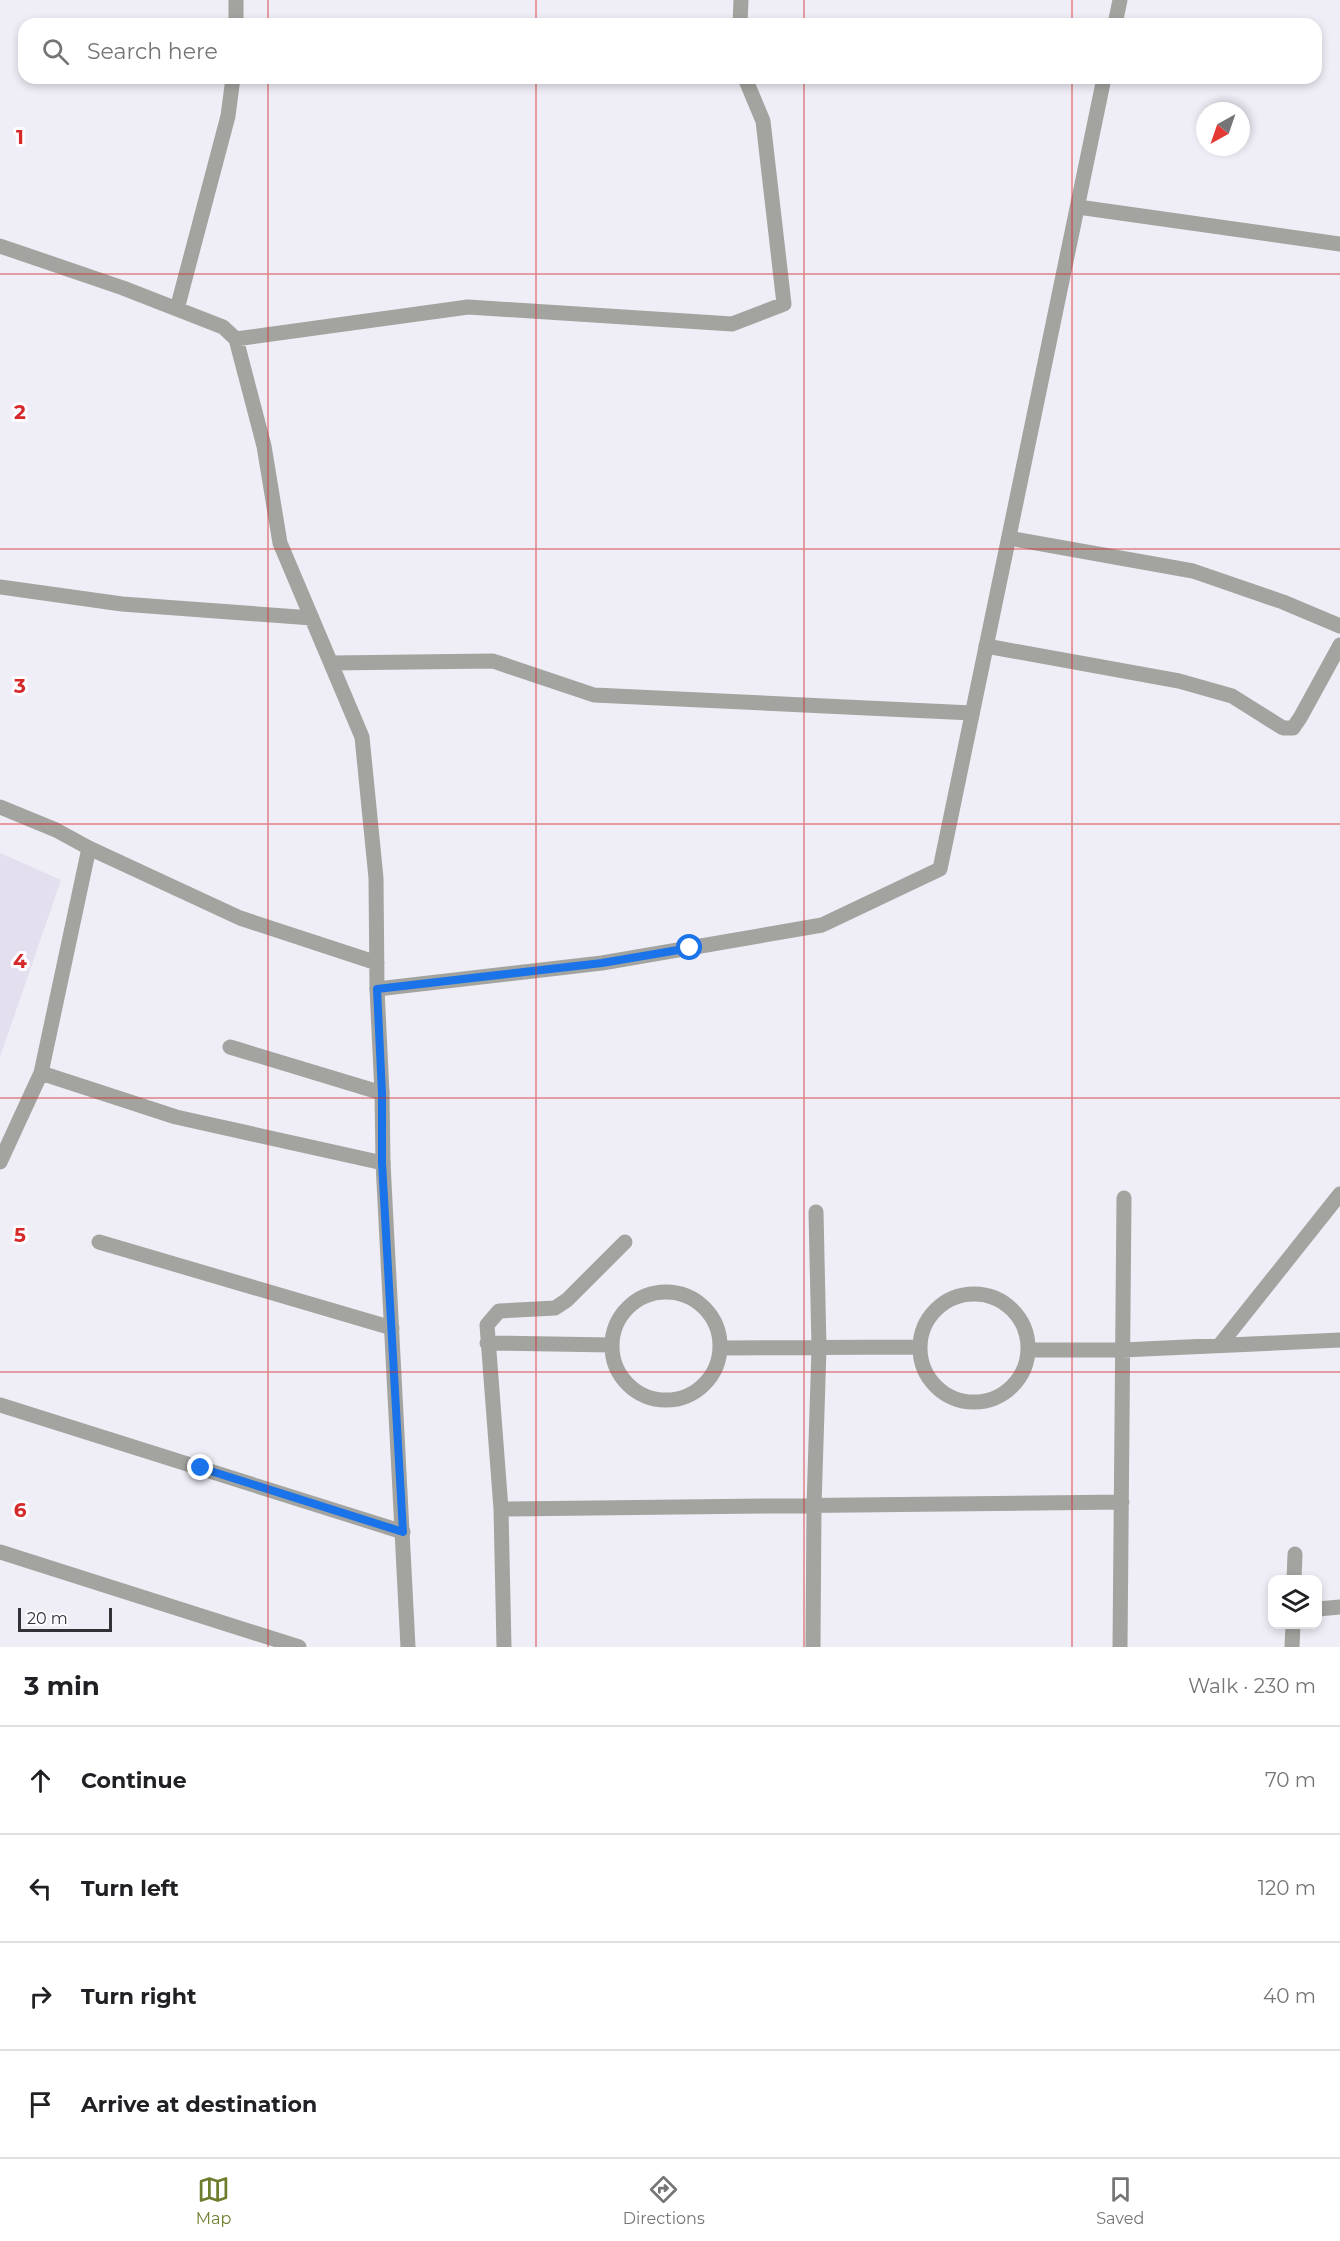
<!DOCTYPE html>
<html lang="en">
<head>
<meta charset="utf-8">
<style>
	:root { --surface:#fff; --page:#f6f6f6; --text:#202124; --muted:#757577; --line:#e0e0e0; --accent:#6c7e2e }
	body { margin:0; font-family:Montserrat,sans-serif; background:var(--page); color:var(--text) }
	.controls { position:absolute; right:18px; bottom:18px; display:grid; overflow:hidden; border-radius:12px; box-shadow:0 3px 9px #0003 }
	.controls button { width:54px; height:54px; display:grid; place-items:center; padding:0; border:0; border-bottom:2px solid var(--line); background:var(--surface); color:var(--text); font:30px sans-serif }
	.compass { position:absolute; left:1196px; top:102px; width:54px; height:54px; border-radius:50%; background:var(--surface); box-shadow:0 3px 9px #0003; rotate:220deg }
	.scale { position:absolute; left:18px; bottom:15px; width:94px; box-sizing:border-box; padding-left:6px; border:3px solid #323135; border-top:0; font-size:16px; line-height:21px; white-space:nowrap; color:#323135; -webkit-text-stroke:4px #fcfbff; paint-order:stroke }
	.stop { position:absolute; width:18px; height:18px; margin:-14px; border:4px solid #1a73e8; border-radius:50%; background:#fff }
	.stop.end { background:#1a73e8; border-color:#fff; box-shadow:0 2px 6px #0008 }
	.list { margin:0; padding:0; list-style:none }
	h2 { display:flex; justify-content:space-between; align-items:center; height:78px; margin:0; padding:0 24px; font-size:26px }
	h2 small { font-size:20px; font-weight:400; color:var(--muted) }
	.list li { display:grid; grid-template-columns:39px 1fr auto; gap:18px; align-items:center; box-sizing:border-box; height:108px; padding:0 24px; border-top:2px solid var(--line) }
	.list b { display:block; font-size:22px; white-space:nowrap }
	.list em { font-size:20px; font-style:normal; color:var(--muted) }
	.icon { flex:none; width:33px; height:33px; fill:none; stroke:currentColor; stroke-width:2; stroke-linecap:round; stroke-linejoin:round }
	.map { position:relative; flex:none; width:1340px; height:1647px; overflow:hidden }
	.search { position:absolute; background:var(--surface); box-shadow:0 3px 9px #0003; left:18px; right:18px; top:18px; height:66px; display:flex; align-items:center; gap:15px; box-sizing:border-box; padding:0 21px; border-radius:18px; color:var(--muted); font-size:22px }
	.sheet { height:510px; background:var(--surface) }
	nav { display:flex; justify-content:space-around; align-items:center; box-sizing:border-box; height:84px; border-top:2px solid var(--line); background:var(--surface); font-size:16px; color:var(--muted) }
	nav a { display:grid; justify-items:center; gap:3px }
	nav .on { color:var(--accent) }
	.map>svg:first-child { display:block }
	.built { fill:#e3dfef }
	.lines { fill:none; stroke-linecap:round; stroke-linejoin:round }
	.service { stroke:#a3a4a0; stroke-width:15 }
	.minor { stroke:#a3a4a0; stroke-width:15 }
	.tertiary { stroke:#a3a4a0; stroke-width:15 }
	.route { stroke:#1a73e8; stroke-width:8 }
	.grid { fill:none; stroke:#d62828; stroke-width:1.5; stroke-opacity:0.55 }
	.grid-label { font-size:20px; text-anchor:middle; font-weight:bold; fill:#d62828; stroke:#fcfbff; stroke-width:6; stroke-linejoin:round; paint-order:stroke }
</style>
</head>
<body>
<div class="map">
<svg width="1340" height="1647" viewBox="0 0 1340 1647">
	<rect width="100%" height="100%" fill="#efedf6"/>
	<path class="built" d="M0 853 61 880 0 1057Z"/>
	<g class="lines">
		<path class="service" d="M1294 1580 1295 1554
			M1318 1609 1340 1607
			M1292 1647 1293 1624"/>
		<path class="minor" d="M236 0V24
			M740 24 741 0
			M1078 207 1340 244
			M0 246 123 288 223 327 236 339 264 446 280 543 362 737 376 878 377 989
			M177 309 228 116 233 78
			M236 339 468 307 732 324 784 304 763 121 745 78
			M1009 538 1193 571 1283 602 1340 626
			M0 587 122 604 312 618
			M986 646 1179 681 1232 696 1283 728H1293L1300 718 1340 645
			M331 663 493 661 594 695 972 713
			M0 807 56 830 89 848 240 918 377 963
			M230 1047 382 1093
			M41 1073 176 1117 383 1163
			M0 1162 41 1073 89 848
			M99 1242 392 1328
			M612 1346a54 54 0 1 1 108 0a54 54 0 1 1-108 0Z
			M920 1348a54 54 0 1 1 108 0a54 54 0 1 1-108 0Z
			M487 1343 612 1345
			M1219 1346 1340 1194
			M721 1348 919 1347
			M1028 1350H1122L1340 1340
			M0 1405 403 1532
			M501 1509 1122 1502
			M0 1552 299 1647
			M504 1647 501 1509 487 1325 499 1311 555 1308 567 1300 625 1242
			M813 1647 814 1506 819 1348 816 1212
			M1120 1647 1124 1198"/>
		<path class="tertiary" d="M1115 24 1120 0
			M408 1647 383 1163 382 1093 377 989 602 963 822 925 940 869 1104 78"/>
	</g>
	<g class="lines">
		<path class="route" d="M201 1468 403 1532 382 1163V1093L377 989 602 963 690 948"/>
	</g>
	<path class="grid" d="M268 0V24M536 0V24M804 0V24M1072 0V24M268 78V1647M536 78V1647M804 78V1647M1072 78V1647M0 274H1340M0 549H1340M0 824H1340M0 1098H1340M0 1372H1340"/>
	<g class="grid-label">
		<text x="20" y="144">1</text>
		<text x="20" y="419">2</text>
		<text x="20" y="693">3</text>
		<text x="20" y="968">4</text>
		<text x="20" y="1242">5</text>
		<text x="20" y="1517">6</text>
	</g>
</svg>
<div class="controls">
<button><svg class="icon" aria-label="layers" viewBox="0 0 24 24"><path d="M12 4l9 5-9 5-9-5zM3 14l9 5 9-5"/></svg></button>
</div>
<svg class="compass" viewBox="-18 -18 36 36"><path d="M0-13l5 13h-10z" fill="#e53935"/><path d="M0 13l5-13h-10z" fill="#757577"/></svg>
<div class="scale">20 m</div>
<div class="stop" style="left:690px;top:948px"></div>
<div class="stop end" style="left:201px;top:1468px"></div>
<div class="search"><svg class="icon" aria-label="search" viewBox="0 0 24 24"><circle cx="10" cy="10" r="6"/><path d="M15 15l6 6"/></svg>Search here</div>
</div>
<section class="sheet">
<h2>3 min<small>Walk · 230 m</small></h2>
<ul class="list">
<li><svg class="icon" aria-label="ahead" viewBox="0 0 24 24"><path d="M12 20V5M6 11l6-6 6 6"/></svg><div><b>Continue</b></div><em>70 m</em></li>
<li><svg class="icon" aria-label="left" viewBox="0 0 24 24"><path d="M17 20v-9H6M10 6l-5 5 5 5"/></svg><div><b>Turn left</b></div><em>120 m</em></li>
<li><svg class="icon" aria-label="right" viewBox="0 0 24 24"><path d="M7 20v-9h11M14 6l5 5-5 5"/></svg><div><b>Turn right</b></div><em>40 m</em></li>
<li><svg class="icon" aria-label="arrive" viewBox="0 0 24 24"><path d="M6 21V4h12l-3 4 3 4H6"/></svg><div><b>Arrive at destination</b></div></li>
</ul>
</section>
<nav>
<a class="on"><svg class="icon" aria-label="map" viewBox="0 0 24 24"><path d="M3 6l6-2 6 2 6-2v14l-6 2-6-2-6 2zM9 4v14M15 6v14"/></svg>Map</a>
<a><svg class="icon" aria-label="directions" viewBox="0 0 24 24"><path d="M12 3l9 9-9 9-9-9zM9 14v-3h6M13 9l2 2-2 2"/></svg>Directions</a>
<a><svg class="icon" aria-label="saved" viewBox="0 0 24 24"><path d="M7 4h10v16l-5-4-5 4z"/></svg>Saved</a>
</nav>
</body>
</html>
